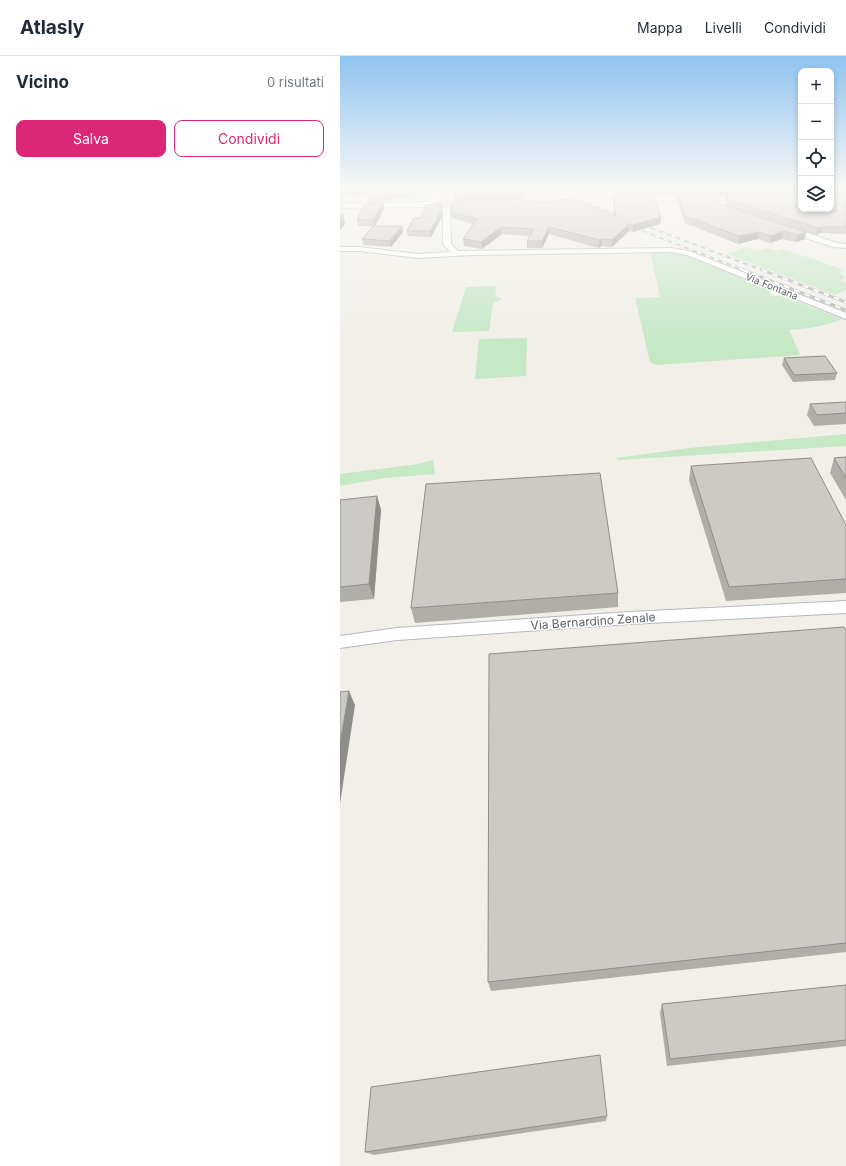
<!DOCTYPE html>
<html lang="it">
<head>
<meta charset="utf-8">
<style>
	:root { --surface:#fff; --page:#f2f2f3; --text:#1f2937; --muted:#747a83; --line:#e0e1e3; --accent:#db2777 }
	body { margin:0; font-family:Inter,sans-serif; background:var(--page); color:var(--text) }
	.controls { position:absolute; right:12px; top:12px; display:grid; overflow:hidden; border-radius:8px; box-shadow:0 2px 6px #0003 }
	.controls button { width:36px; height:36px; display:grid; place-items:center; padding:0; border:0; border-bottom:1px solid var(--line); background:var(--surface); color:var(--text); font:20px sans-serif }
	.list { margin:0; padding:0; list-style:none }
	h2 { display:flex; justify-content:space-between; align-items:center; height:52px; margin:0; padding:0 16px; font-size:17px }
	h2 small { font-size:13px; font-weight:400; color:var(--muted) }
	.actions { display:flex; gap:8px; padding:12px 16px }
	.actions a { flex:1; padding:9px 0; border:1px solid var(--accent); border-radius:8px; text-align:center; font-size:14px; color:var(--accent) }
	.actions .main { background:var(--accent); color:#fff }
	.icon { flex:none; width:22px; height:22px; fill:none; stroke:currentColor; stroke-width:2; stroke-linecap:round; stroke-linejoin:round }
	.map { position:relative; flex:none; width:506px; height:1110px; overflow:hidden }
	header { display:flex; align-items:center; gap:24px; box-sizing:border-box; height:56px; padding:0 20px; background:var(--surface); border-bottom:1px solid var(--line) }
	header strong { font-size:19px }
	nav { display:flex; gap:22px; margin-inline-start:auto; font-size:14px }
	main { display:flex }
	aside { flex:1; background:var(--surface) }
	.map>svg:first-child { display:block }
	.green { fill:#c5e8c5 }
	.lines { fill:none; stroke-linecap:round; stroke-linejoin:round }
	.minor-tunnel { stroke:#ccccc8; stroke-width:8; stroke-dasharray:8 4; stroke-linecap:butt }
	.minor-casing { stroke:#b5b8bc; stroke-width:2 }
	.minor { fill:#fff; fill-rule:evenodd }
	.rail-far1-casing { stroke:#b6b7b8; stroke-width:2 }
	.rail-casing { stroke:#b6b7b8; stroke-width:3 }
	.rail-far1 { stroke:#fff; stroke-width:1.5; stroke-dasharray:4.5; stroke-linecap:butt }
	.rail { stroke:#fff; stroke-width:2; stroke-dasharray:5.5; stroke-linecap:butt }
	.wall { fill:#afaea9 }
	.shaded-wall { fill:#8f8d8a }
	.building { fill:#cccac5; stroke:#8f8d8a }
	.labels { text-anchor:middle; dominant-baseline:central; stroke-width:3; stroke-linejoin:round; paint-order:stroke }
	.far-street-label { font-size:10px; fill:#5f6368; stroke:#fff }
	.street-label { font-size:12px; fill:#5f6368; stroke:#fff }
</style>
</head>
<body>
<header>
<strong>Atlasly</strong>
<nav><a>Mappa</a><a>Livelli</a><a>Condividi</a></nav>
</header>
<main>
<aside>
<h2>Vicino<small>0 risultati</small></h2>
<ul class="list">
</ul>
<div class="actions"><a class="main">Salva</a><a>Condividi</a></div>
</aside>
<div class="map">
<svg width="506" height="1110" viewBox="0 0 506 1110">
	<rect width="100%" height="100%" fill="#f1efe8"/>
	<path class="green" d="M81 132H96L86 142 89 143 87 146 69 147Z
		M406 191 417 195 427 192 436 195 443 193 505 214 499 217 506 221 500 225 506 227V234L495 239 387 198Z
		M318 194 349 200 428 231 431 240H443L502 263C485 270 468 273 449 274L460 299 316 309 310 306 295 242 320 241 310 195Z
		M157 230 155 237 156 240 162 243 153 247 149 275 112 276 126 231Z
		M187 282 186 320 135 323 139 283Z
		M506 378V390L278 404 277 402 349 392Z
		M93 404 95 418 44 422 0 430V418L78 408Z"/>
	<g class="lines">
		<path class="minor-tunnel" d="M190 135 225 136"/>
		<defs>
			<path id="minor" d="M0 132H6L2 137 0 138Z
				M101 132H108L96 147 101 149 97 151 0 152V148L89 146Z
				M165 132H184L193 135C188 139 170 136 165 132Z
				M225 134 260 135 311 140 407 141 410 143 407 145 311 144 260 139 223 137V135Z
				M103 151H109L110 153 111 188 118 195 331 192 349 195 506 257V263L347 199 331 196 132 199 78 202 19 195H0V191H19L78 198 110 196 103 188Z
				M441 170H447L497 187 506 188V192L493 191 441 174Z
				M506 545V557L289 568 57 584 0 592V580L57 572 289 556Z"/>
		</defs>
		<use href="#minor" class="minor-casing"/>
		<use href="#minor" class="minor"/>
		<defs>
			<path id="rail-far1" d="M191 132 232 148
				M226 139 285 162
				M298 167 425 215
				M290 170 406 215"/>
			<path id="rail" d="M403 214 506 254
				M422 214 506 246"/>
		</defs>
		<use href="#rail-far1" class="rail-far1-casing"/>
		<use href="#rail" class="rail-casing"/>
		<use href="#rail-far1" class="rail-far1"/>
		<use href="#rail" class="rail"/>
	</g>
	<path class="wall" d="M7 132H77L73 142H52L50 145 30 146 29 140 6 141 4 135Z
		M276 132H461V138H453V140H377L380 148 466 176 465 183 456 186 442 183 430 187 418 183 398 188 345 167 337 146 338 140H335L334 138H312V139L276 136Z
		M491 132H506V138H491L506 139V178L480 177 476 179 387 150 386 146 387 140 468 156H492L490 153H491Z
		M165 136H184V145L275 160 273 147V141L321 161 320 168 293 176 289 175 272 191 262 190 258 192 209 178 202 192H187V185L190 180 162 178 142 193 124 190 123 183 133 168 112 162 111 156 165 144 114 145V140Z
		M43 147 44 153 35 170H18L17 164Z
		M101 148 102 161 91 181 68 180 67 175 81 162Z
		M62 170 63 176 51 191 23 189 22 183Z
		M444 302 497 317 495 324 453 326 442 309Z
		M506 346V368L474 370 467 359 470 348Z
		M506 401V444L490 417 494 402Z
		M351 410 506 469V537L386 545 349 424Z
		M37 440 41 454 34 543 0 546V446Z
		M278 537V551L75 567 71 552Z
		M506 575V896L151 935 148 926Z
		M506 929V990L327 1010 320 957 322 948Z
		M267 1060 266 1065 34 1099 25 1096Z"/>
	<path class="shaded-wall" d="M74 132H77L73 142 72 136Z
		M51 136 52 142 50 145 49 140Z
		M43 147 44 153 35 170 33 164Z
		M101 148 102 161 91 181 90 175Z
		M3 159 5 167 0 175V164Z
		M321 161 320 168 293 176V169Z
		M289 168V175L272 191V184Z
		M62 170 63 176 51 191 50 185Z
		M161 171 162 178 142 193 141 186Z
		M209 171V178L202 192V185Z
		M482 171 480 177 476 179 478 172Z
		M443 175 442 183 430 187 431 180Z
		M419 176 418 183 398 188 399 180Z
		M466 176 465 183 456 186 458 179Z
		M262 183V190L258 192 259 184Z
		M37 440 41 454 34 543 29 528Z
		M9 635 15 649 0 748V688Z"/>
	<path class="building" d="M7 132H74L72 136H51L49 140H29L32 135H4Z
		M335 132H453L454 133H336Z
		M151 133H165V136H184V138L114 140V138L151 137Z
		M491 135V139H506V171H482L478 172 388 144 387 140H458L461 145V153H466L468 156H498L491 146Z
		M277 137 314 140 321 161 293 169 289 168 272 184 262 183 259 184 209 171 202 185H187L194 173 161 171 141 186 123 183 137 163 111 156 112 146 183 143V145L214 146 229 142 276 160 273 141H277Z
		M338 139H377L380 148 466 176 458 179 443 175 431 180 419 176 399 180 345 160Z
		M43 147 33 164H17L25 148Z
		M101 148V156L90 175H67L74 162H81L86 149Z
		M0 159H3L0 164Z
		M33 170H62L50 185 22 183Z
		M485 300 497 317 454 319 444 302Z
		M506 346V357L477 359 470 348Z
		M506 401V422L494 402Z
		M471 402 506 469V523L389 531 351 410Z
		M260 417 278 537 71 552 86 428Z
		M37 440 29 528 0 531V444Z
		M504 571 506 575V887L148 926 149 598Z
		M9 635 0 688V636Z
		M506 929V984L330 1003 322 948Z
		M260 999 267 1060 25 1096 31 1031Z"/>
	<linearGradient id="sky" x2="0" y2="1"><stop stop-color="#8fc3f1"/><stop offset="0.46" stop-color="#f9f8f5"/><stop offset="1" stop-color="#f9f8f5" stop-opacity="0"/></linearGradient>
	<rect width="506" height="287" fill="url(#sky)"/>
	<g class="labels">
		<g class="far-street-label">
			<text transform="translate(432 230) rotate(22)">Via Fontana</text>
		</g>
		<g class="street-label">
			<text transform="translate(253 565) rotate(-4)">Via Bernardino Zenale</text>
		</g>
	</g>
</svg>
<div class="controls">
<button>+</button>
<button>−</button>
<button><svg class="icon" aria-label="locate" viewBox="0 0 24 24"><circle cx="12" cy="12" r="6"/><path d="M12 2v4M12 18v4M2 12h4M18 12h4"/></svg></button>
<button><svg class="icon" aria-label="layers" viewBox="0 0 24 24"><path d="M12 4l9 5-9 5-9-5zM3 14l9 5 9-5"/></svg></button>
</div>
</div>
</main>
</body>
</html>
